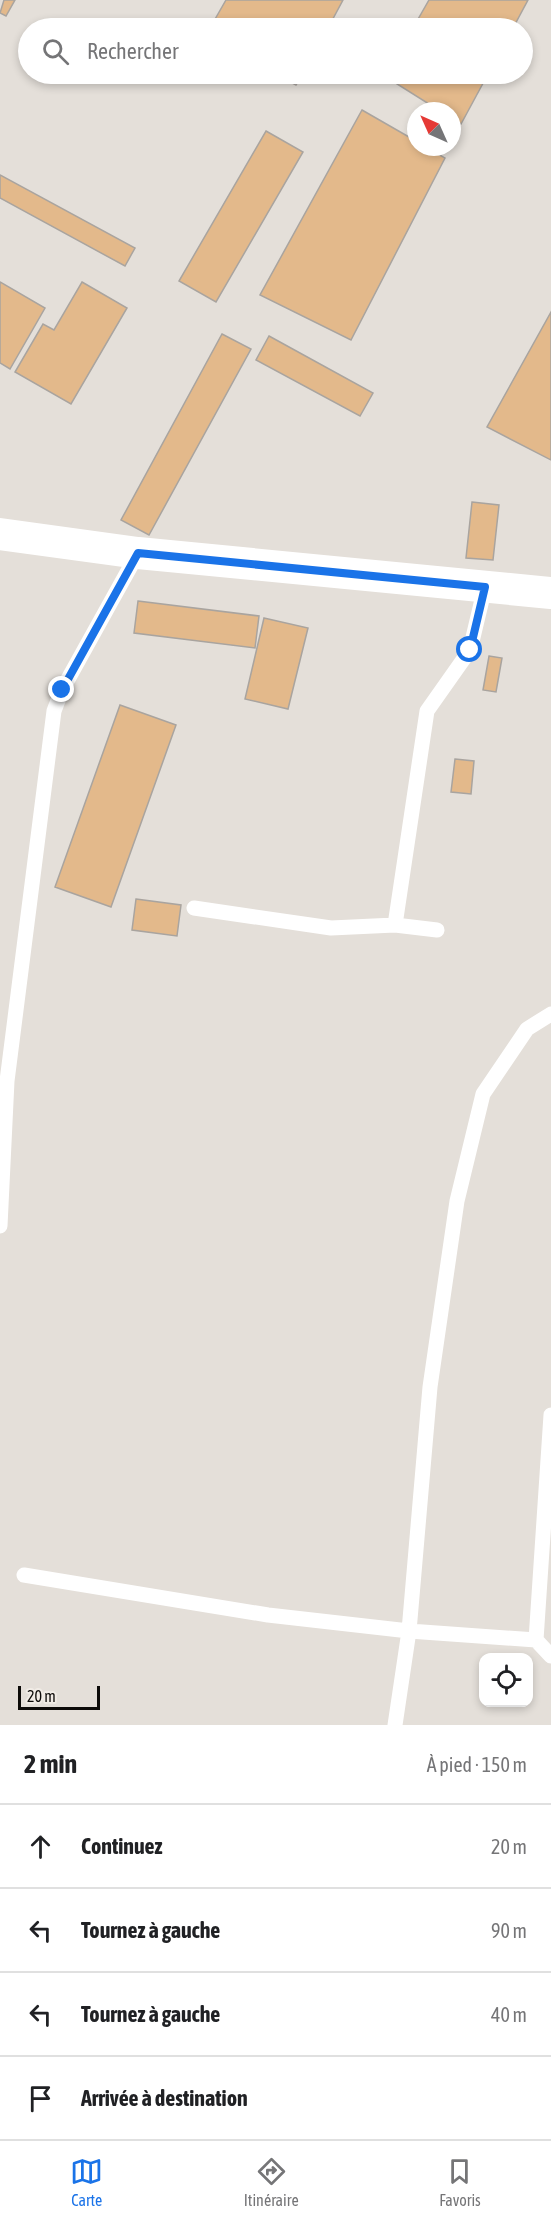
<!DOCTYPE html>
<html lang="fr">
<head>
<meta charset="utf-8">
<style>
	:root { --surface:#fff; --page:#f6f6f6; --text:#202124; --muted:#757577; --line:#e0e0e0; --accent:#1a73e8 }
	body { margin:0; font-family:"Asap Condensed",sans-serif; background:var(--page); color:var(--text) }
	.controls { position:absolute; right:18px; bottom:18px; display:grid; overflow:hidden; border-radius:12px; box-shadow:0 3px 9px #0003 }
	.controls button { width:54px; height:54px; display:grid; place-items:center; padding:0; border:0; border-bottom:2px solid var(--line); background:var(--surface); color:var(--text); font:30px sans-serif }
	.compass { position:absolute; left:407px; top:102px; width:54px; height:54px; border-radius:50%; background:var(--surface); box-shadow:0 3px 9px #0003; rotate:315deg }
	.scale { position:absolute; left:18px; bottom:15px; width:82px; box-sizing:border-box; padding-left:6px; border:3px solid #0d0b09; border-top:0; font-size:16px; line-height:21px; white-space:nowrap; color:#0d0b09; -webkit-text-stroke:4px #f1ece6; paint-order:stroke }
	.stop { position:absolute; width:18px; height:18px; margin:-14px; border:4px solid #1a73e8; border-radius:50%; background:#fff }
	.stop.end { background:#1a73e8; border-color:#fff; box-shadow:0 2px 6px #0008 }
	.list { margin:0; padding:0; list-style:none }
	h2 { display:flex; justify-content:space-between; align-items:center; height:78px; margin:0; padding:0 24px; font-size:26px }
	h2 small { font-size:20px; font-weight:400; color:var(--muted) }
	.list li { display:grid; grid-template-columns:39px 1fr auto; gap:18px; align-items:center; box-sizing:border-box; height:84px; padding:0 24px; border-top:2px solid var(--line) }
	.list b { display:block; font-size:22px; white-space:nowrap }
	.list em { font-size:20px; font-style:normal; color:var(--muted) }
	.icon { flex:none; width:33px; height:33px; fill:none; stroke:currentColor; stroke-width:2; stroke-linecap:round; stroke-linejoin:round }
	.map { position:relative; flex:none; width:551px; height:1725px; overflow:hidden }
	.search { position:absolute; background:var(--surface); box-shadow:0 3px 9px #0003; left:18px; right:18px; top:18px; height:66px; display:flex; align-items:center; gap:15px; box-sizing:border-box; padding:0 21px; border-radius:33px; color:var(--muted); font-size:22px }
	.sheet { height:414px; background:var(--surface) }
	nav { display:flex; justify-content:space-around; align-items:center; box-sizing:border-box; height:84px; border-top:2px solid var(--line); background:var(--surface); font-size:16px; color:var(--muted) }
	nav a { display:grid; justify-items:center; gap:3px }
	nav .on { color:var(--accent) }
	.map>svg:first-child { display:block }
	.building { fill:#e3b98b; stroke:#a9a49f; stroke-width:1.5 }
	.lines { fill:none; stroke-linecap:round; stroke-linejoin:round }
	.service { stroke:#fff; stroke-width:15 }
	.minor { stroke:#fff; stroke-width:32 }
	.route { stroke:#1a73e8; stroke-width:8 }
</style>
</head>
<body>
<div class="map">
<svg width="551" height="1725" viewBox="0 0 551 1725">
	<rect width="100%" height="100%" fill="#e4dfd9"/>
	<path class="building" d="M4 0H15L6 16 0 13Z
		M226 0H343L328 28H210Z
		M429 0H528L513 28H413Z
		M275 74H303L296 85Z
		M388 74H488L461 124 452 119V111H440L386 77Z
		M362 110 416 141V147H426L445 158 351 340 260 295Z
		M266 131 303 152 216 302 179 281Z
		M0 175 135 248 125 266 0 198Z
		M0 282 45 308 10 369 0 363Z
		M82 282 127 308 71 404 15 372 43 324 54 330Z
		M551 312V460L487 427Z
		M222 334 251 349 149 535 121 520Z
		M269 336 373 393 360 416 256 360Z
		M472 502 499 505 493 560 466 558Z
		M138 601 259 616 255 648 134 633Z
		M264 618 308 628 288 709 245 699Z
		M489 656 502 658 496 692 483 690Z
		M120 705 176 725 111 907 55 887Z
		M455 759 474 761 471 794 451 792Z
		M136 899 181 905 177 936 132 930Z"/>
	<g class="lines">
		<path class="service" d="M194 908 331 928 395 925 437 930
			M395 925 427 711 470 650 485 587
			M0 1226 7 1081 54 711 62 690 138 553
			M24 1575 268 1615 409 1631 536 1640 551 1656
			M536 1640 551 1415
			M395 1725 409 1631 430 1387 457 1201 483 1094 527 1029 551 1014"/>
		<path class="minor" d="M0 534 138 553 551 593"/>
	</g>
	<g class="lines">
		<path class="route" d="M62 690 138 553 485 587 470 650"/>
	</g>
</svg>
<div class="controls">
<button><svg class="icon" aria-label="locate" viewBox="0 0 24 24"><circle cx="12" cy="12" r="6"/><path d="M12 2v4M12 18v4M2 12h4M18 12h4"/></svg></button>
</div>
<svg class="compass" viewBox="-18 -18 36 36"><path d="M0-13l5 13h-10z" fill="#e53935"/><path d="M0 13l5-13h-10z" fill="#757577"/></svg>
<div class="scale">20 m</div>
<div class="stop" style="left:470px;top:650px"></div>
<div class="stop end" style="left:62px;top:690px"></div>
<div class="search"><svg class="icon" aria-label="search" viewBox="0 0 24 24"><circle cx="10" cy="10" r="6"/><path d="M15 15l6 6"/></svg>Rechercher</div>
</div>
<section class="sheet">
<h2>2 min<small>À pied · 150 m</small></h2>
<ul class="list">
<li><svg class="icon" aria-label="ahead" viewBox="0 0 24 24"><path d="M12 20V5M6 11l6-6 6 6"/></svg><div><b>Continuez</b></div><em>20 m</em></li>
<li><svg class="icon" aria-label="left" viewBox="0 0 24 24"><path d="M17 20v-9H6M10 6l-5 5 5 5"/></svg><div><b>Tournez à gauche</b></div><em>90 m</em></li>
<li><svg class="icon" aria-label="left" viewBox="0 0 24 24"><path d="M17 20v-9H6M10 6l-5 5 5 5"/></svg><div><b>Tournez à gauche</b></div><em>40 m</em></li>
<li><svg class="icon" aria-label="arrive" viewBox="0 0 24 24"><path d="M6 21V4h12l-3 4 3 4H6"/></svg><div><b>Arrivée à destination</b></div></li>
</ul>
</section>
<nav>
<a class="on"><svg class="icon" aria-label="map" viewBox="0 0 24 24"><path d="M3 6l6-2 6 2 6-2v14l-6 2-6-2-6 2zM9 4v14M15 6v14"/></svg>Carte</a>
<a><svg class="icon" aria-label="directions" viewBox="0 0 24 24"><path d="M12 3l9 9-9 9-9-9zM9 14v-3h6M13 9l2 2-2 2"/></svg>Itinéraire</a>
<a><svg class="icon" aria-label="saved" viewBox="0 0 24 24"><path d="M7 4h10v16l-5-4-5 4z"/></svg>Favoris</a>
</nav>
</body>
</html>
